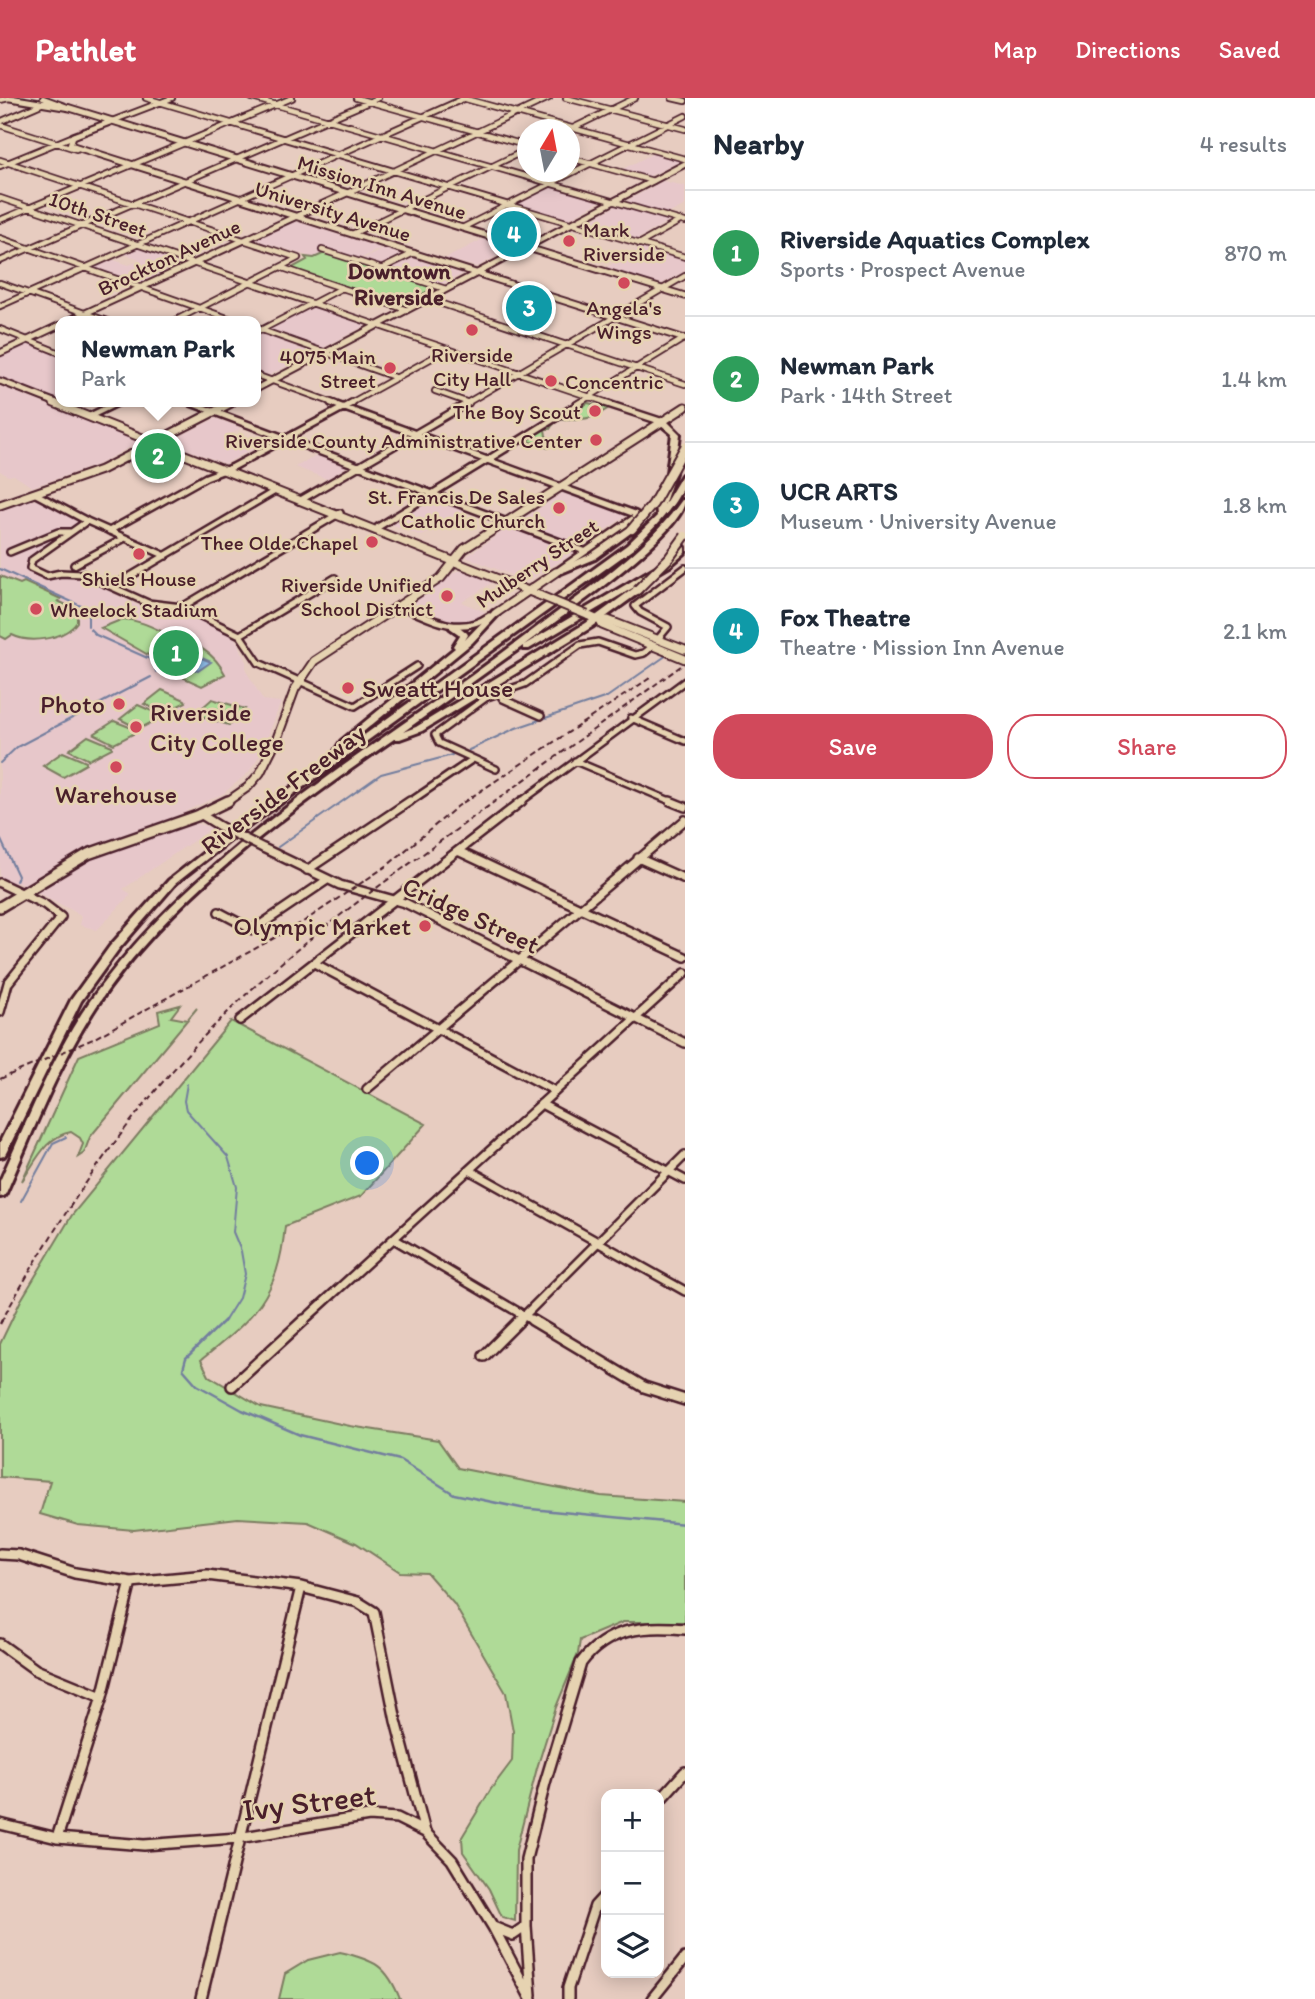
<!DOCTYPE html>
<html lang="en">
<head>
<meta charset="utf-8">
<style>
	:root { --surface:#fff; --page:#f6f6f7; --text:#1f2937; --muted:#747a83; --line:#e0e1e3; --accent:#d1495b }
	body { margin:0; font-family:Itim,sans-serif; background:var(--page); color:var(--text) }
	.controls { position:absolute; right:21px; bottom:21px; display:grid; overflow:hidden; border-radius:14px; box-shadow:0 4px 18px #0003 }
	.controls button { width:63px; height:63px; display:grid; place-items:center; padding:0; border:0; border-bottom:2px solid var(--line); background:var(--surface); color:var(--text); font:35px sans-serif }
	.compass { position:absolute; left:517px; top:21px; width:63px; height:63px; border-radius:50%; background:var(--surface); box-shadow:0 4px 18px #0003; rotate:10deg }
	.you { position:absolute; left:368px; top:1066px; width:24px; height:24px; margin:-18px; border:5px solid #fff; border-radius:50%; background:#1a73e8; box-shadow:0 0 0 10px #1a73e833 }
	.badge { display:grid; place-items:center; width:46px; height:46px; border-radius:50%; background:var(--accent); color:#fff; font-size:23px; font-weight:700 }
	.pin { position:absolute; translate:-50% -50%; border:4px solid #fff; box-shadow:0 2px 7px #0006 }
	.popup { position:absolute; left:55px; top:218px; width:206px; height:91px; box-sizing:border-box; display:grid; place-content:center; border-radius:14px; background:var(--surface); filter:drop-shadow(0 2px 5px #0005); font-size:23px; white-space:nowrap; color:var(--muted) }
	.popup b { font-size:26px; color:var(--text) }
	.popup::after { content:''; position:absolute; left:50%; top:100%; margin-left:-14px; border:14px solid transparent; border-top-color:var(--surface) }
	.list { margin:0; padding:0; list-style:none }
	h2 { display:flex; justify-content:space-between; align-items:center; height:91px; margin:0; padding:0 28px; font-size:30px }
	h2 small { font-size:23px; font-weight:400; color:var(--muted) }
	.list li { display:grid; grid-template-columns:46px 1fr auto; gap:21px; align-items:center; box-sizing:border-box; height:126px; padding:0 28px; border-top:2px solid var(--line) }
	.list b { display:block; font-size:26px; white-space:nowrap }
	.list p { margin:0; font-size:23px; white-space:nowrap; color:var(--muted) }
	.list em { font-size:23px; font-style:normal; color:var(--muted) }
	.actions { display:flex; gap:14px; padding:21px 28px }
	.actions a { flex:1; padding:16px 0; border:2px solid var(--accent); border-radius:28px; text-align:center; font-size:24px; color:var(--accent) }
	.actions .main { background:var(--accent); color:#fff }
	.icon { flex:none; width:38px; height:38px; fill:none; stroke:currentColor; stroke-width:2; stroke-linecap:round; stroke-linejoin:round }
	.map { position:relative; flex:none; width:685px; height:1901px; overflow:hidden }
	header { display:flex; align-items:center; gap:42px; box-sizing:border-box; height:98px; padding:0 35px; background:var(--accent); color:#fff }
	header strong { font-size:33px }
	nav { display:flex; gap:38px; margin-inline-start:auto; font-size:24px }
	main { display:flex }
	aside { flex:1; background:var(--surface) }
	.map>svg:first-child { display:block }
	.built { fill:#e7c7ca }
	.green { fill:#afda97; stroke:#7c7c61; stroke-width:2 }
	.water { fill:#8fbeea; stroke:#737e9e; stroke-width:2 }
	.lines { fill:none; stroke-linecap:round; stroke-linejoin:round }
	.stream-far1 { stroke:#737e9e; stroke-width:2 }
	.stream { stroke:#737e9e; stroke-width:2.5 }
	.minor-far3-casing { stroke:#4a1f2b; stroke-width:8 }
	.minor-far2-casing { stroke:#4a1f2b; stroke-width:10 }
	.minor-far1-casing { stroke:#4a1f2b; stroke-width:12 }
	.minor-casing { stroke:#4a1f2b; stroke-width:14 }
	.major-far2-casing { stroke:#4a1f2b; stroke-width:9 }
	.major-far1-casing { stroke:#4a1f2b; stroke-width:11 }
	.major-casing { stroke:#4a1f2b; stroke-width:14 }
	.highway-casing { stroke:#4a1f2b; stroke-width:6 }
	.minor-far3 { stroke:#e6d3b1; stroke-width:4.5 }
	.minor-far2 { stroke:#e6d3b1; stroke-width:5 }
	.minor-far1 { stroke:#e6d3b1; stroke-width:7 }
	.minor { stroke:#e6d3b1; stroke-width:9 }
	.major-far2 { stroke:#e6d3b1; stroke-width:5 }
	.major-far1 { stroke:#e6d3b1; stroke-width:7 }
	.major { stroke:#e6d3b1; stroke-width:9 }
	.highway { fill:#e6d3b1; fill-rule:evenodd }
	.rail-far1 { stroke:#4a1f2b; stroke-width:2; stroke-dasharray:6 3.5; stroke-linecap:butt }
	.rail { stroke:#4a1f2b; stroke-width:2.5; stroke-dasharray:14 7; stroke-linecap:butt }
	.minor-bridge-casing { stroke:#4a1f2b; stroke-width:12; stroke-linecap:butt }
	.major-bridge-casing { stroke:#4a1f2b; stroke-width:11; stroke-linecap:butt }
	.highway-bridge-casing { stroke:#4a1f2b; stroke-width:12; stroke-linecap:butt }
	.minor-bridge { stroke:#e6d3b1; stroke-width:7 }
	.major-bridge { stroke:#e6d3b1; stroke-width:7 }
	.highway-bridge { stroke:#e6d3b1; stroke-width:8 }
	.poi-dot { fill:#d1495b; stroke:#e6d3b1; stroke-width:2.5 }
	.labels { text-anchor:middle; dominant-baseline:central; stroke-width:5; stroke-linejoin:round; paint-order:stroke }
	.far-street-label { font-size:21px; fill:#4a1f2b; stroke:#e6d3b1 }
	.far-poi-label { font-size:21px; fill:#4a1f2b; stroke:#e6d3b1; text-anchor:end }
	.far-neighbourhood-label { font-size:23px; font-weight:bold; fill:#4a1f2b; stroke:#e6d3b1 }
	.poi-label { font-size:26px; fill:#4a1f2b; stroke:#e6d3b1; text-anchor:start }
	.street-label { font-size:26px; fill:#4a1f2b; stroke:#e6d3b1 }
	.near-street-label { font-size:32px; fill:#4a1f2b; stroke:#e6d3b1 }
</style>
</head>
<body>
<header>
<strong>Pathlet</strong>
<nav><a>Map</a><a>Directions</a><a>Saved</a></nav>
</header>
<main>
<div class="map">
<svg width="685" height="1901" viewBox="0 0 685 1901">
	<rect width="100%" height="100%" fill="#e7ccc0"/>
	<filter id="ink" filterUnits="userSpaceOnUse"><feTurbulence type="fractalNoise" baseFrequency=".0143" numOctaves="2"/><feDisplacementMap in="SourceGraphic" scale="14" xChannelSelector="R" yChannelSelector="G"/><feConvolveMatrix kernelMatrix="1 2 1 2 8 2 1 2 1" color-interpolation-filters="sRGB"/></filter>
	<g filter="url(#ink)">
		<path class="built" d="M656 54 681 63 648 79 621 72Z
			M663 83 685 88V107L668 116 628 105 627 103Z
			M551 89 601 103 567 122 514 106Z
			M616 108H620L669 123 636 142 582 126Z
			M293 124H298L381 150 358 162 314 160 256 142Z
			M483 141 506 148 508 152 477 169 445 161Z
			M137 149 182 165 141 185 91 169 111 161 129 167 137 164 140 161 124 156Z
			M641 149 685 162V173L662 186 605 170Z
			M384 151 463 176 440 187 361 162Z
			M310 208 367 227 323 250 267 230Z
			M258 235 311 254V255L268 278 261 277 256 275Z
			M29 245 60 257V302L0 279V258Z
			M0 288 116 334 140 344 95 368 32 389 14 377 8 378 0 373Z
			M216 320 241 330 226 339 255 350 225 366 168 344Z
			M318 357 348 368 327 381 295 369Z
			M562 395H568L626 418 582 448 519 424Z
			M432 400 464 412 422 438 391 426Z
			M30 402H38L69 416 78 425 29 461 25 466 26 472 45 479 77 477 141 509 175 511 207 525 235 540 246 562V573L263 602 281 604 261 655 249 674 224 695 186 713 195 725 212 730 123 791 131 796 97 832 80 827 82 819 79 816 18 784 0 794V413Z
			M509 429 575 455 527 483 466 459Z
			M457 473H463L493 484 462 504 485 514 469 526H459L413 508V504Z"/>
		<path class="green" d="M327 154 436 189 400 208 290 171 307 162 305 159 314 160Z
			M588 305 609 310C603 314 594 319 588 320 574 324 559 315 550 331H545L546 338 556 345 548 350 526 342Z
			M0 478 20 486 24 484 61 501 58 503 77 512V524C64 542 30 546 12 537L6 541 0 538Z
			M123 521C137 522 148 527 161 533 187 544 211 548 225 576L202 588 162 570 157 562 101 530Z
			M162 592 185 602 186 604 164 615 144 606Z
			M212 601 245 611 229 627 195 616Z
			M138 607 161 617 162 619 139 631 120 621Z
			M114 623 137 632V634L114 646 94 636Z
			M88 638 112 648V650L89 662 69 652Z
			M63 654 86 664V666L63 679 43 668Z
			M180 907 171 919 187 922 197 910 90 1039 84 1055 78 1059 83 1046 80 1040 71 1034C46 1038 36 1063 22 1083L79 958 160 925 158 913Z
			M231 923 426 1026 361 1098 285 1128C278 1200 254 1219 201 1262L209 1278 261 1309 350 1328 438 1342 458 1370 601 1398 685 1404V1524H623L580 1542 578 1556 556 1609 537 1670 516 1752 515 1823 502 1819 489 1791 463 1754 462 1739 491 1691 512 1663 513 1633 506 1595 454 1506 427 1475 400 1474 356 1445 308 1424 238 1420 134 1432 78 1427 40 1416 50 1383 0 1379V1246L21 1202 72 1117Z
			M340 1854C375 1862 387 1868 400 1901H279L285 1876 308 1862Z"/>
		<path class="water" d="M169 546 211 564 198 573 156 554Z"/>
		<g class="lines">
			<path class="stream-far1" d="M0 471 83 509 88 515V528
				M90 531 96 537 152 562 156 574
				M55 629 151 579
				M469 652 516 630 607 599 667 557
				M0 665 17 649 53 630
				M0 740 18 778 16 783
				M278 749 381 676 452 657
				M187 986 184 1003 186 1012 228 1059 237 1089 233 1134 241 1153 245 1176 239 1200 224 1224
				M21 1103 53 1045 66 1039"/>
			<path class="stream" d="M225 1222 186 1260 183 1271 197 1287 242 1312 300 1337 400 1362 454 1396 521 1410 685 1426"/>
			<defs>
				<path id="minor-far3" d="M43 0 70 10
					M146 0 685 159
					M252 0 685 124
					M356 0 528 48
					M462 0 685 61
					M566 0 685 31
					M672 0 685 3
					M0 2 9 0
					M2 23 46 4
					M112 23 172 0
					M0 27 76 51
					M573 30 635 0
					M570 60 653 83
					M0 62 298 160 174 223
					M0 68 76 37
					M347 95 549 0
					M0 100 611 306
					M0 122 292 0
					M462 130 685 18
					M352 136 528 51
					M0 140 236 223
					M639 146 680 123
					M322 152 446 191
					M0 163 378 0
					M283 170 407 212
					M383 170 414 155
					M0 185 107 223
					M427 201 685 286
					M0 208 465 0
					M256 230 397 280
					M0 231 60 255
					M259 233 342 190
					M256 277 336 306
					M435 293 469 305
					M190 304 196 306
					M113 306 118 304
					M349 306 448 251
					M465 306 685 178
					M577 306 685 240"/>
				<path id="minor-far2" d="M191 305 584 453
					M331 305 635 416 634 420 556 474
					M605 305 663 324
					M90 318 117 305
					M34 395 87 423 166 458
					M299 403 468 305
					M87 423 32 462 30 470 47 478 61 475 83 476 148 505 182 509 240 537 259 565 355 608 417 568
					M378 429 580 305
					M109 433 206 379 233 369 352 305
					M10 454 58 434H71
					M74 467 125 440
					M112 489 275 393
					M399 507C428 520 459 539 489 518
					M182 509 340 415
					M240 537 335 480
					M658 541 668 529 640 514 635 508 685 470
					M499 595 503 601 541 618
					M631 620 685 643
					M575 663 675 705
					M496 671 439 645 435 637 487 599 525 586 580 547 598 544 635 557 644 555 653 548
					M408 705 473 661
					M519 705 685 583"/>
				<path id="minor-far1" d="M670 703 685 709
					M200 716 221 729
					M263 750 340 787 405 805 685 945
					M458 753 685 859
					M638 760 685 781
					M307 772 410 703
					M0 785 44 806 61 819 8 885 0 914
					M219 814 253 832 327 782
					M314 865 555 993
					M240 922 522 703
					M367 991 685 722
					M541 1006 685 1082
					M469 1072 685 1193
					M394 1141 535 1224
					M302 1224 685 875
					M518 1224 685 1057"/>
				<path id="minor" d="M532 1222 644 1289 685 1302
					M484 1258 520 1222
					M232 1288 304 1222
					M0 1456 19 1457 75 1475 131 1484 207 1477 301 1489 358 1504 374 1514 396 1623 425 1734
					M0 1546 36 1572 102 1599
					M659 1703 685 1674
					M0 1726 57 1740 144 1747 238 1740 369 1718 397 1720 425 1734 452 1762 493 1829 531 1901
					M57 1740 102 1599 131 1484
					M493 1829 513 1837 526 1828
					M531 1897 526 1828V1761L545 1685 581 1565C607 1530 644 1527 685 1531
					M201 1901 301 1489
					M568 1901V1890L595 1808 606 1796
					M652 1901 685 1860"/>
				<path id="major-far2" d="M10 0 70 10 685 198
					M110 24 73 38 70 47 685 241
					M68 223 347 95
					M0 255 60 227
					M0 283 59 306
					M256 291 685 66
					M228 306 232 304"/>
				<path id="major-far1" d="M54 305 541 498
					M0 407 101 372 231 305
					M496 515 556 474
					M587 517 600 523 608 522 685 552
					M600 523 602 527 685 561
					M225 705 248 689 260 675 276 643 295 591 314 563 441 480 464 451 685 309"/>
				<path id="major" d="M0 809 88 756 197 718 228 703"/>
				<path id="highway" d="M660 322H666L680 336 675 375 664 407 682 377H685C685 401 650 434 633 451L241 734 175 786 118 852 81 903 6 1055 4 1058 0 1059V1044L71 902 110 848 169 782 235 730 335 658 333 656 341 643 455 550 453 548 460 537 450 530V526H456L467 535 468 537 465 542 493 513H496L500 515 472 545 347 647 345 651 627 447 657 418 656 404 667 375 672 336 660 326Z
					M682 402H685C685 435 554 524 524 547L664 464 685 449V455L670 468 529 551H523V548L403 634 416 629 586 525 634 490H640V494L592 529 422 633 400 641H394C286 716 170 799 96 909 58 967 34 1032 6 1095L4 1098 0 1099V1083C28 1022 52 958 90 903 188 765 336 674 471 578 507 552 542 525 578 499 616 470 654 442 682 402Z
					M629 429H635L636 431 595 461 559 476H553L552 474 589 457Z"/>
			</defs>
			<use href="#minor-far3" class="minor-far3-casing"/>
			<use href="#minor-far2" class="minor-far2-casing"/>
			<use href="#minor-far1" class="minor-far1-casing"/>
			<use href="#minor" class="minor-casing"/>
			<use href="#major-far2" class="major-far2-casing"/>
			<use href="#major-far1" class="major-far1-casing"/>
			<use href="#major" class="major-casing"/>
			<use href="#highway" class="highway-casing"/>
			<use href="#minor-far3" class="minor-far3"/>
			<use href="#minor-far2" class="minor-far2"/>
			<use href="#minor-far1" class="minor-far1"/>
			<use href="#minor" class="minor"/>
			<use href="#major-far2" class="major-far2"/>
			<use href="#major-far1" class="major-far1"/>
			<use href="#major" class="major"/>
			<use href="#highway" class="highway"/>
			<path class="rail-far1" d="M0 981 93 941 303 824 388 767 458 708 650 580
				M1 1224C63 1111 135 1005 228 914 293 849 367 797 442 742 523 683 604 624 685 565"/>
			<path class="rail" d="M0 1226 2 1222"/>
			<defs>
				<path id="minor-bridge" d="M221 729 263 750"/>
				<path id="major-bridge" d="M541 498 587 517"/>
				<path id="highway-bridge" d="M632 431 653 406 685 349
					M637 492 669 460 685 438"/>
			</defs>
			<use href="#minor-bridge" class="minor-bridge-casing"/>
			<use href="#major-bridge" class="major-bridge-casing"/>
			<use href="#highway-bridge" class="highway-bridge-casing"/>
			<use href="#minor-bridge" class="minor-bridge"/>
			<use href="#major-bridge" class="major-bridge"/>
			<use href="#highway-bridge" class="highway-bridge"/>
		</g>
	</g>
	<g class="poi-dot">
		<circle cx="569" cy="143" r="7"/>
		<circle cx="624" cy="185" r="7"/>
		<circle cx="472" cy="232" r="7"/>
		<circle cx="390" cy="270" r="7"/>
		<circle cx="551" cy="283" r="7"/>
		<circle cx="595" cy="313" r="7"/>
		<circle cx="596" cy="342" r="7"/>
		<circle cx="559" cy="410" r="7"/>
		<circle cx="372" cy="444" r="7"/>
		<circle cx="139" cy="456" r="7"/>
		<circle cx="447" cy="498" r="7"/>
		<circle cx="36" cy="511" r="7"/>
		<circle cx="348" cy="590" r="7"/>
		<circle cx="119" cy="606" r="7"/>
		<circle cx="136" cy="629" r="7"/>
		<circle cx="116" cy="669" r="7"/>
		<circle cx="425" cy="828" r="7"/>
	</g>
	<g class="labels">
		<g class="far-street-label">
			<text transform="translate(382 89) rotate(17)">Mission Inn Avenue</text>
			<text transform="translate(333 113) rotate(17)">University Avenue</text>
			<text transform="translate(98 116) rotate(19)">10th Street</text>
			<text transform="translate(169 159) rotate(-25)">Brockton Avenue</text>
			<text transform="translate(537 465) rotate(-34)">Mulberry Street</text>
		</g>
		<g class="far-poi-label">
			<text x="583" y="131" text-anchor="start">Mark<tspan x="583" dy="24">Riverside</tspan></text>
			<text x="624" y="209" text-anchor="middle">Angela's<tspan x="624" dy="24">Wings</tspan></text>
			<text x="472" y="256" text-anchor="middle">Riverside<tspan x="472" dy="24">City Hall</tspan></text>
			<text x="376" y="258">4075 Main<tspan x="376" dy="24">Street</tspan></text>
			<text x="565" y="283" text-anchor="start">Concentric</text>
			<text x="581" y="313">The Boy Scout</text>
			<text x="582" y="342">Riverside County Administrative Center</text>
			<text x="545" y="398">St. Francis De Sales<tspan x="545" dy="24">Catholic Church</tspan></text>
			<text x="358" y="444">Thee Olde Chapel</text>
			<text x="139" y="480" text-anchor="middle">Shiels House</text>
			<text x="433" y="486">Riverside Unified<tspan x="433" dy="24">School District</tspan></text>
			<text x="50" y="511" text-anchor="start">Wheelock Stadium</text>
		</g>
		<g class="far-neighbourhood-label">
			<text x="399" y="173">Downtown<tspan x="399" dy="26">Riverside</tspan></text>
		</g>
		<g class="poi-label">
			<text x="362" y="590">Sweatt House</text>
			<text x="105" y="606" text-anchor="end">Photo</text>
			<text x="150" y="614">Riverside<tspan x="150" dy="30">City College</tspan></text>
			<text x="116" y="696" text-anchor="middle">Warehouse</text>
			<text x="411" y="828" text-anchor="end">Olympic Market</text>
		</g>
		<g class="street-label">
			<text transform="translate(283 691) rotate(-37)">Riverside Freeway</text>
			<text transform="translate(471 817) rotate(25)">Cridge Street</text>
		</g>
		<g class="near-street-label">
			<text transform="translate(309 1704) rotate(-7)">Ivy Street</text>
		</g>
	</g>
</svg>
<div class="controls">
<button>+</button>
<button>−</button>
<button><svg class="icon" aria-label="layers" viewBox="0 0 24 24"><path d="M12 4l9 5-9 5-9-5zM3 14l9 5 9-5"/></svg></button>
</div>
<svg class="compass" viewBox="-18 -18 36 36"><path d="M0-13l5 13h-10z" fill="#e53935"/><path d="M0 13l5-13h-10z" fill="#747a83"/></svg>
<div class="you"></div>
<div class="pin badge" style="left:176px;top:555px;background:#2e9e5b">1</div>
<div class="pin badge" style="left:158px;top:358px;background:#2e9e5b">2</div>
<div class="popup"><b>Newman Park</b>Park</div>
<div class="pin badge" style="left:529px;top:210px;background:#0f9aa8">3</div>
<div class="pin badge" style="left:514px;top:136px;background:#0f9aa8">4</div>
</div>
<aside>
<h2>Nearby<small>4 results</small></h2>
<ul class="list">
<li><span class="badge" style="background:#2e9e5b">1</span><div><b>Riverside Aquatics Complex</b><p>Sports · Prospect Avenue</p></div><em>870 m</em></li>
<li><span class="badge" style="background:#2e9e5b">2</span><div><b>Newman Park</b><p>Park · 14th Street</p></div><em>1.4 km</em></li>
<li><span class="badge" style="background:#0f9aa8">3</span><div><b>UCR ARTS</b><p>Museum · University Avenue</p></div><em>1.8 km</em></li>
<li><span class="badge" style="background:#0f9aa8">4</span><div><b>Fox Theatre</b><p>Theatre · Mission Inn Avenue</p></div><em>2.1 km</em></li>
</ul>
<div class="actions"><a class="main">Save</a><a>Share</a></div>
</aside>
</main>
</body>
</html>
